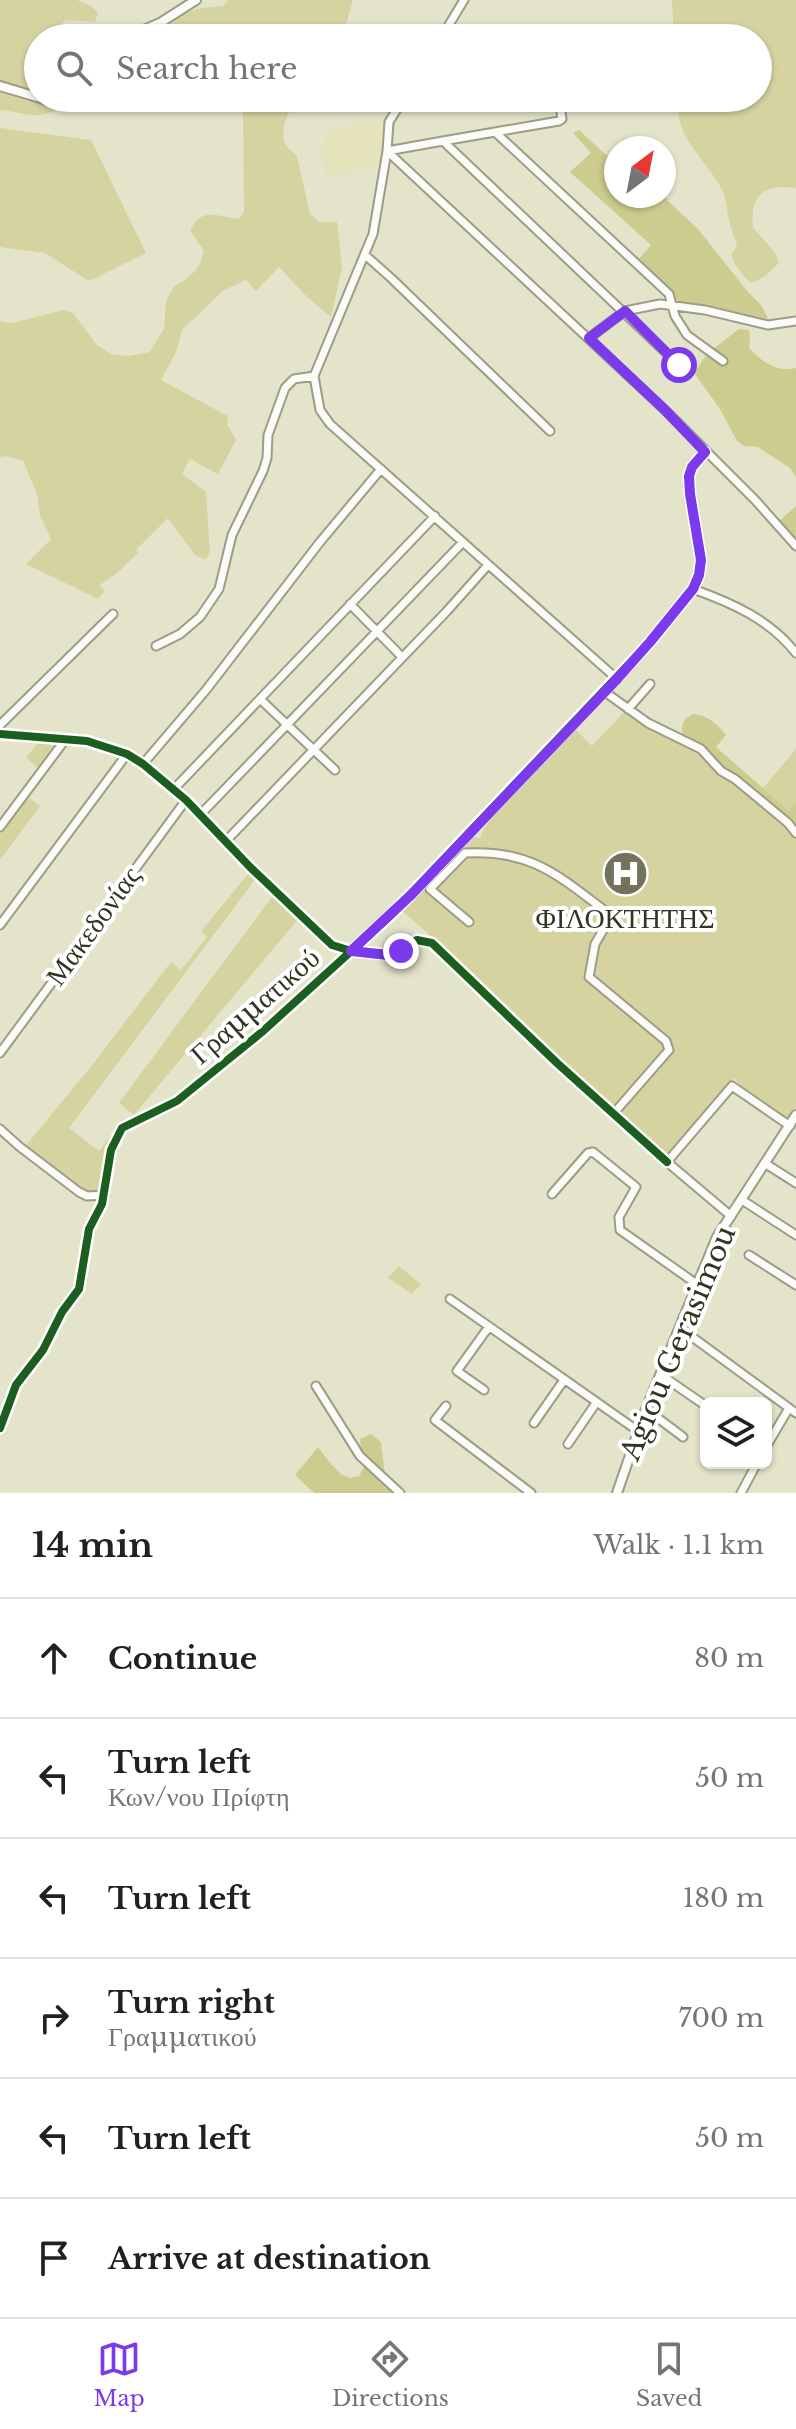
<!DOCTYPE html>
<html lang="en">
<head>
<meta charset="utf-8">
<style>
	:root { --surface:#fff; --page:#f2f2f2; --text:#202124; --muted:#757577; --line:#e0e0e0; --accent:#7c3aed }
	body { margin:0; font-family:"Libre Baskerville",serif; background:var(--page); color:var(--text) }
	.controls { position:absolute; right:24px; bottom:24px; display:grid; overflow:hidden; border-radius:12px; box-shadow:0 2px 6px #0004 }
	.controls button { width:72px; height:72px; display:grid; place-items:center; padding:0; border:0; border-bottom:2px solid var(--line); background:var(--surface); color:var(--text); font:40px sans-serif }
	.compass { position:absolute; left:604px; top:136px; width:72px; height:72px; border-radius:50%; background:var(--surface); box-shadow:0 2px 6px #0004; rotate:32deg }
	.stop { position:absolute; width:24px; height:24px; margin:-18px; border:6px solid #7c3aed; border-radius:50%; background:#fff }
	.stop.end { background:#7c3aed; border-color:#fff; box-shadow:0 2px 8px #0008 }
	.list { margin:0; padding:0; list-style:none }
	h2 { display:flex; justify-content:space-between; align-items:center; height:104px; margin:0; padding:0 32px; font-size:34px }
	h2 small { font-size:26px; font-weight:400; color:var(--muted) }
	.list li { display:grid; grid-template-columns:52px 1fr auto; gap:24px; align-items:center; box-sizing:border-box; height:120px; padding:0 32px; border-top:2px solid var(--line) }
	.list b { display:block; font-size:30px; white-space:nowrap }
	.list p { margin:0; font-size:26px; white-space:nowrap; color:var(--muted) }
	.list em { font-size:26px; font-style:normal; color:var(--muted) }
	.icon { flex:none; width:44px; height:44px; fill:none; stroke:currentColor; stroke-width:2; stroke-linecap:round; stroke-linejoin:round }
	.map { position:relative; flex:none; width:796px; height:1493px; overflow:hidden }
	.search { position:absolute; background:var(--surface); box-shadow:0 2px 6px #0004; left:24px; right:24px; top:24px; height:88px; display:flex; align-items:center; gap:20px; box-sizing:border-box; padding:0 28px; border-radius:44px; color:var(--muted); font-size:30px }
	.sheet { height:824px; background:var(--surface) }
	nav { display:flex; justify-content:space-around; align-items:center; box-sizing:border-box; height:112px; border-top:2px solid var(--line); background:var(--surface); font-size:22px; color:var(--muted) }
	nav a { display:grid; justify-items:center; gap:4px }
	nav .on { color:var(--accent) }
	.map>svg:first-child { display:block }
	.built { fill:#e4e3bb }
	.green { fill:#d5d4a1 }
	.forest { fill:#cdcc8f }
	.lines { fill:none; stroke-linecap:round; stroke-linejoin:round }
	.minor-casing { stroke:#9c9c88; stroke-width:11 }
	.tertiary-casing { stroke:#9c9c88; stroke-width:12 }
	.minor { stroke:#fbfbf7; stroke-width:7 }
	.tertiary { stroke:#fbfbf7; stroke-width:8 }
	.cycleway-casing { stroke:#fff; stroke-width:13 }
	.cycleway { stroke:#1b5e20; stroke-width:8 }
	.route { stroke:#7c3aed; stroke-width:10 }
	.labels { text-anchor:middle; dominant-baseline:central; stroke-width:8; stroke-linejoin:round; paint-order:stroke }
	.poi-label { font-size:28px; fill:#343422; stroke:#fff }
	.street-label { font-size:28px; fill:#343422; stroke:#fff }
</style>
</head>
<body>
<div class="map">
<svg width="796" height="1493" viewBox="0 0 796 1493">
	<rect width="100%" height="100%" fill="#e4e4ca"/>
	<path class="built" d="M385 117 381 163 325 179 322 149 326 132Z"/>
	<path class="green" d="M0 0H77L90 5 98 13 95 22 66 20 54 30 53 38H38V94L0 82Z
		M228 0H353L342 38H158C184 11 186 9 224 6Z
		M672 0H796V188C764 184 750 194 753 228L774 251 779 263 764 277 751 283C741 274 735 267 731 254L737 246C734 236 730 226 728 216 727 210 727 203 725 197 713 163 670 139 680 98H758V38H674Z
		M0 92C15 97 30 104 46 103 57 103 67 98 79 98L80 101C66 102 56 113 41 115 28 116 13 111 0 110Z
		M240 98H294L284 125 283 139 287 147 297 156 310 214 319 222H337L342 267 331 317 306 296 279 267 256 291 246 280 224 290 182 330 176 352 161 380 228 416 227 424 236 440 218 474 190 459 182 474 206 492 210 551 206 560 195 555 168 518 136 550 138 553 117 573 100 585 105 591 98 599 26 564 51 539 40 516 37 494 23 461 7 456 0 457V321L13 323 63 310 73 313 97 345 111 354 127 356 150 352 164 328 166 302 174 286C191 278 199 269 204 251L190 231C201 206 217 217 239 219L244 212 243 109Z
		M0 128 91 140 146 253 89 281 45 253 0 247Z
		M625 711 696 748 790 828 796 837V1107L789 1120 741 1087 734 1078 672 1153 666 1155 539 1039 440 944 400 909 470 836 480 838C493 803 539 764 565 736H570L576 730 592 746Z
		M39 741 59 744 40 769 26 758Z
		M796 749V803L790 812 763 788Z
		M27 796 40 806 0 860V832Z
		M249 873 257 877 69 1128 99 1151 123 1119 125 1121C108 1141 106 1165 101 1190L89 1192 80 1190 23 1149 93 1064 171 962 181 970 207 937 201 931Z
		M274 894 299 918 134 1115 119 1103Z
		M399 1266 421 1284 412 1294 388 1278Z"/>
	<path class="forest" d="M579 130 606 155 616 160V196H664V194L668 201 698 229 748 292 761 305 768 318 765 320 679 302 637 261 651 245 570 172 591 153 573 133Z
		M739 329 749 330 750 336 749 347C759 361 778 373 796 368V477L790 468 758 447 744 446 737 441 720 409 694 373 707 354Z
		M796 506V541L779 521Z
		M693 714C708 715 717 724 726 735L716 747 789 811 796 803V830L683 737C681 724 682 720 693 714Z
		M371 1434 381 1442 386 1484 393 1493H314L295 1475 318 1447 331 1464 341 1474 350 1478 359 1476 364 1467 360 1439Z"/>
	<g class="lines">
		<defs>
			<path id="minor" d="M441 38 464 0
				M404 98 389 122 387 151 373 234 314 376 320 410 330 424 617 679
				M495 132 559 121 562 119 561 112
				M443 141 495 132 669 294 675 316 687 335 723 361
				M387 151 665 410 756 501 796 546
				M387 151 443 141 679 365
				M365 255 391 278 550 431
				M589 338 625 311 660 304 705 310 768 325 796 321
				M693 589C732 603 769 619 796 653
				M350 604 402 657
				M156 646 180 634 200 617 219 589 232 535 263 471 267 458 268 435 285 388 294 379 314 376
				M605 692 648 723 701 749 721 771 735 779 788 823 796 833
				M260 699 435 516
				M628 709 650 684
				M0 725 113 614
				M0 734 87 741 127 754 143 764 186 800 250 867 332 945 351 951 393 955 417 940 432 943 557 1063 667 1162
				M143 764 206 690 320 542 381 469
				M174 789 260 699 335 770
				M200 815 463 542
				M0 827 65 740
				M225 842 447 611 488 565
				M469 922 430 889 465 853C531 849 559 876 608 913L610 918 595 944 589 977 666 1041 669 1050 614 1113
				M0 925 127 754
				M0 1053 186 800
				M0 1129 20 1147 79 1192 87 1196 105 1195
				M766 1164 796 1183
				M552 1194 588 1153 593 1152 636 1187 619 1217 620 1230 698 1285
				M742 1200 796 1235
				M731 1216 667 1162 732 1086 790 1126
				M749 1255 796 1285
				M450 1299 638 1431
				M680 1328 796 1413
				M661 1375 706 1406
				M316 1386 360 1456 400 1493
				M484 1390 457 1371 485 1332 490 1327
				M446 1406 435 1420 531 1493
				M646 1409 683 1437
				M534 1423 564 1380
				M0 1428 16 1385 43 1350 62 1312 79 1289 89 1229 102 1204 111 1150 122 1128 177 1101 262 1032 391 915 650 642 693 589 699 575 701 560 690 494 689 476 692 467 705 452
				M568 1444 596 1403
				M766 1447 789 1408
				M741 1493 757 1463"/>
			<path id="tertiary" d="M125 38 160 23 196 0
				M0 86 47 100 55 98
				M617 1493 646 1409 717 1237 796 1115"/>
		</defs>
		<use href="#minor" class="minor-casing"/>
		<use href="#tertiary" class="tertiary-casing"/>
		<use href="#minor" class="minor"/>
		<use href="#tertiary" class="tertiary"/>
		<defs>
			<path id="cycleway" d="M0 734 87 741 127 754 143 764 186 800 250 867 332 945 351 951 393 955 417 940 432 943 557 1063 667 1162
				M0 1428 16 1385 43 1350 62 1312 79 1289 89 1229 102 1204 111 1150 122 1128 177 1101 262 1032 391 915 650 642 693 589 699 575 701 560 690 494 689 476 692 467 705 452"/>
		</defs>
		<use href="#cycleway" class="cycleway-casing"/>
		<use href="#cycleway" class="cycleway"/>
	</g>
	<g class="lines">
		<path class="route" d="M401 951 388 955 351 951 412 894 617 679 650 642 693 589 699 575 701 560 690 494 689 476 692 467 705 452 665 410 589 338 625 311 679 365"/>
	</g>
	<defs>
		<symbol id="hospital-disc" viewBox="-11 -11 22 22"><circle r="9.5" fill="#72725d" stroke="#fff"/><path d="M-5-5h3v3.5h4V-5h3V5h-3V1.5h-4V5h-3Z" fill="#fff"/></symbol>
	</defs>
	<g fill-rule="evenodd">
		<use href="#hospital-disc" x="600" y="848" width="51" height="51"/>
	</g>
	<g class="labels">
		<g class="poi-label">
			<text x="625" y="918">ΦΙΛΟΚΤΗΤΗΣ</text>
		</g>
		<g class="street-label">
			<text transform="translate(93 926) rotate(-54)">Μακεδονίας</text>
			<text transform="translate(255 1006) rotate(-41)">Γραμματικού</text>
			<text transform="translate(678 1343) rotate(-67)">Agiou Gerasimou</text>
		</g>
	</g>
</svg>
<div class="controls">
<button><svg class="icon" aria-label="layers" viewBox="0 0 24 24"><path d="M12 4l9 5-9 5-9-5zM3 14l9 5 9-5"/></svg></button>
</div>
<svg class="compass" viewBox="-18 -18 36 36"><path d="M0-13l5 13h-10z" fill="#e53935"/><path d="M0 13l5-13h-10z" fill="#757577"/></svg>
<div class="stop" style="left:679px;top:365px"></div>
<div class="stop end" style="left:401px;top:951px"></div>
<div class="search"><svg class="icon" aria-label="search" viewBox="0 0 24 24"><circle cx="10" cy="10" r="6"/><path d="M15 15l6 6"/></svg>Search here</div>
</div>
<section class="sheet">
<h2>14 min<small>Walk · 1.1 km</small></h2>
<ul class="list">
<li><svg class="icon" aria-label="ahead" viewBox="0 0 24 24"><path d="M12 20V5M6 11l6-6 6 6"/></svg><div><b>Continue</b></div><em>80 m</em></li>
<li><svg class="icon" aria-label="left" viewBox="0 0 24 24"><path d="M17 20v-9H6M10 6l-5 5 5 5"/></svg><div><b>Turn left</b><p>Κων/νου Πρίφτη</p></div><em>50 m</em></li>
<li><svg class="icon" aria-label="left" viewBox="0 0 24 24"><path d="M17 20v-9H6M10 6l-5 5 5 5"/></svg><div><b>Turn left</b></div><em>180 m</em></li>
<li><svg class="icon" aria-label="right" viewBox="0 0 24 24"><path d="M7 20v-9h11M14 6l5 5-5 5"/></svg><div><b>Turn right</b><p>Γραμματικού</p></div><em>700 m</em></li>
<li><svg class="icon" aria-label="left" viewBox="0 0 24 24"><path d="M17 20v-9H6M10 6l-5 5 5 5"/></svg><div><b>Turn left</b></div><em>50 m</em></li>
<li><svg class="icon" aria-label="arrive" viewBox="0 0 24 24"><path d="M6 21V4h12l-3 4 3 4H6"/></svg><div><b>Arrive at destination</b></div></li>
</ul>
</section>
<nav>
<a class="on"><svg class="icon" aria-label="map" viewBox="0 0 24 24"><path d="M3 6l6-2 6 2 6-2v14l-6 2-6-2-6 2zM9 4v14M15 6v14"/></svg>Map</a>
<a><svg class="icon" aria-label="directions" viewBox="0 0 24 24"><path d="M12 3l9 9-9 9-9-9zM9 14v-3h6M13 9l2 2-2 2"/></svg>Directions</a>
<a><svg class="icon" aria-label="saved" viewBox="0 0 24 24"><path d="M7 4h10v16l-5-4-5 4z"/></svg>Saved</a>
</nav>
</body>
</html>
